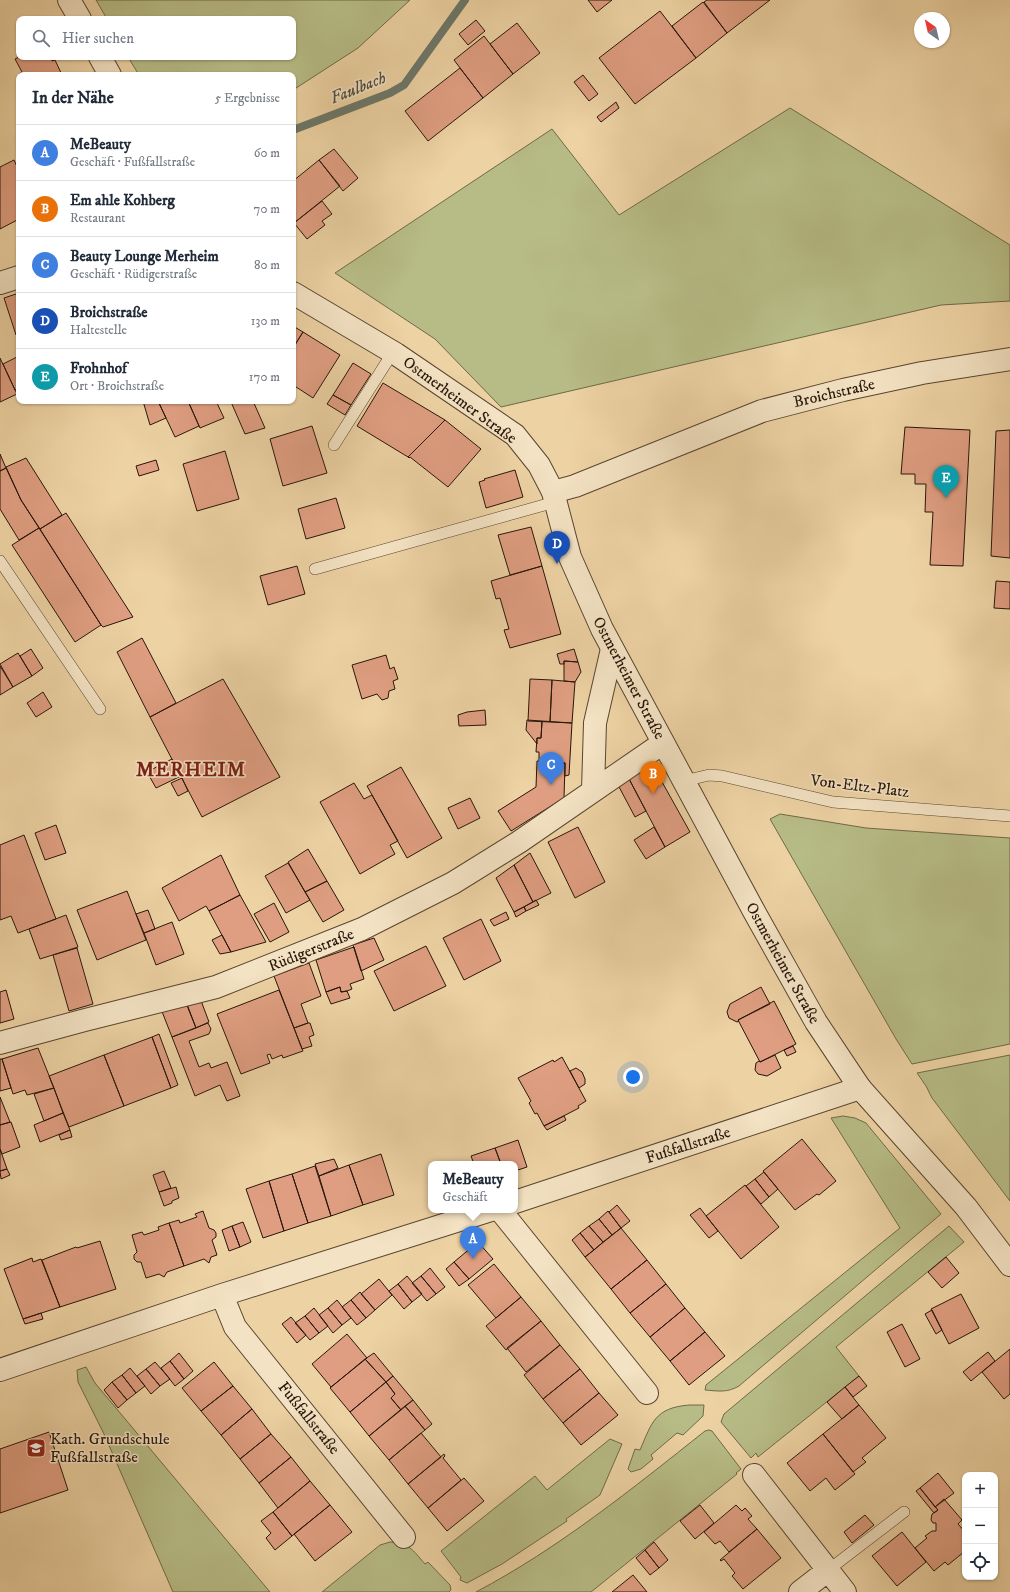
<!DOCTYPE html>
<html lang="de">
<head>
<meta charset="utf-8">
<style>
	:root { --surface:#fff; --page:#f6f6f7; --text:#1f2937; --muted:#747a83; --line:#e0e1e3; --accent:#8f2418 }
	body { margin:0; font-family:"IM FELL DW Pica",serif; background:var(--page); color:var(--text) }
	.controls { position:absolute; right:12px; bottom:12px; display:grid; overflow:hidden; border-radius:8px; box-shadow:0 1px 3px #0004 }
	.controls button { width:36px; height:36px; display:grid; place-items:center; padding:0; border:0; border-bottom:1px solid var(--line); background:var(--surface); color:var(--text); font:20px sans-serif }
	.compass { position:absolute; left:914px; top:12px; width:36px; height:36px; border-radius:50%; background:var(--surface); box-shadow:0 1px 3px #0004; rotate:326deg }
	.you { position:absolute; left:633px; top:1077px; width:14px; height:14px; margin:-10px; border:3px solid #fff; border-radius:50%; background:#1a73e8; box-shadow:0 0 0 6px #1a73e833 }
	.badge { display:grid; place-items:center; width:26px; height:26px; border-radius:50%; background:var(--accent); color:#fff; font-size:13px; font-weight:700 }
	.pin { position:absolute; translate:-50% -33px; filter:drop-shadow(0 1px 2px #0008) }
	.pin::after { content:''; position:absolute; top:21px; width:14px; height:12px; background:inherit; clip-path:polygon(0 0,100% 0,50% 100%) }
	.popup { position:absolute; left:428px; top:1161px; width:90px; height:52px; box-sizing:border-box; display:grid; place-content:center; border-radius:8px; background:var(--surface); filter:drop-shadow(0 1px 3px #0005); font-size:13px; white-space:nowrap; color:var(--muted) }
	.popup b { font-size:15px; color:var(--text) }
	.popup::after { content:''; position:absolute; left:50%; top:100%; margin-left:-8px; border:8px solid transparent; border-top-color:var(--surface) }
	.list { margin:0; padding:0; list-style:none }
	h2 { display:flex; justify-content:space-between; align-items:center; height:52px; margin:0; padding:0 16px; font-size:17px }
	h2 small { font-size:13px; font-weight:400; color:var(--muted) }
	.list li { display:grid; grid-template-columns:26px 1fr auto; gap:12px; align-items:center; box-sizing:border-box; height:56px; padding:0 16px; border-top:1px solid var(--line) }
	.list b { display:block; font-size:15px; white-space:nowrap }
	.list p { margin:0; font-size:13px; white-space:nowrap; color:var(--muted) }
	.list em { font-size:13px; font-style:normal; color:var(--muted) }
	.icon { flex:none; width:22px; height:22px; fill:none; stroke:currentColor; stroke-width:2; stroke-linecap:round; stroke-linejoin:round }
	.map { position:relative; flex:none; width:1010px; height:1592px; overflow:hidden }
	.search { position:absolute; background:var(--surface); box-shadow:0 1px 3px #0004; left:16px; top:16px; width:280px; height:44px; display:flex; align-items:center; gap:10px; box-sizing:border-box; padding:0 14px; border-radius:8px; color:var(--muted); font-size:15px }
	.panel { position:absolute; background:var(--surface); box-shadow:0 1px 3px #0004; left:16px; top:72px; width:280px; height:332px; border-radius:8px }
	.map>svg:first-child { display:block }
	.green { fill:#b7bc86; stroke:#706948 }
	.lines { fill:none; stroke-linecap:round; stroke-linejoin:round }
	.stream { stroke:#6c7769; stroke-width:8 }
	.building { fill:#df9e81; stroke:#28160a }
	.service-casing { stroke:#594530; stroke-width:12 }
	.minor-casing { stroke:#594530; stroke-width:24 }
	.tertiary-casing { stroke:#594530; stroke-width:24 }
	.service { stroke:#f3e2c3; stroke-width:11 }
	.minor { stroke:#f3e2c3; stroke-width:22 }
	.tertiary { stroke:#f3e2c3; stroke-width:22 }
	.labels { text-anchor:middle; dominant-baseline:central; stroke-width:3; stroke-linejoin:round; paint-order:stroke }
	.street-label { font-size:16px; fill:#28160a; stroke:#f3e2c3 }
	.poi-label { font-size:16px; fill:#28160a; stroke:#f3e2c3; text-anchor:start }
	.water-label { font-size:17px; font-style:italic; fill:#504e41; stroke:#f3e2c3 }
	.district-label { font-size:20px; font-weight:bold; letter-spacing:1px; fill:#7a1f14; stroke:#f3e2c3 }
</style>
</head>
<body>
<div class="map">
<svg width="1010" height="1592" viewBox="0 0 1010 1592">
	<rect width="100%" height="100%" fill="#edd2a3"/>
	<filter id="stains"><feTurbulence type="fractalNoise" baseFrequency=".005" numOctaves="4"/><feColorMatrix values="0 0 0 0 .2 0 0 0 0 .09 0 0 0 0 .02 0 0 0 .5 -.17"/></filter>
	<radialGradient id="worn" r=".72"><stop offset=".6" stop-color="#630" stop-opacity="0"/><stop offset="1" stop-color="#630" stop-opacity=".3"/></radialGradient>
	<path class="green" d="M96 0H410L358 48 293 90V75H139L128 57H293V19H107Z
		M790 108 1010 245V301L941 305 501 407 435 339 335 273 552 129 619 215Z
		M780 814 866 828 1010 838V1044L912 1064 896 1039 770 819Z
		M1010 1055V1201L932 1098 926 1086 917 1073Z
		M843 1116 855 1118 866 1123 941 1214 739 1386C727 1393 718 1391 705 1390L706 1385 900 1228 831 1118Z
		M949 1226 964 1242 836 1347 859 1376 758 1457 756 1453 751 1458 721 1422 724 1414Z
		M86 1367 95 1383 270 1592H173L104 1434 78 1382 77 1370Z
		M689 1405H704L703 1416 683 1435 677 1433 651 1455 653 1459 641 1469 631 1472 628 1469 635 1449 640 1450C652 1422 655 1408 689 1405Z
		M709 1430 712 1431 741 1469 736 1473 737 1474 591 1592H476C559 1548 632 1489 705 1431Z
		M610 1439 622 1444 600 1495 566 1519 567 1521 502 1564 467 1583 460 1580 461 1577 441 1551 535 1476 547 1490Z
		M390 1542C410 1544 412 1549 425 1564L428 1562 450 1585 451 1590 449 1592H322L380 1545Z"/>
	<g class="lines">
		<path class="stream" d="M293 130 390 93 404 85 465 0"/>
	</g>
	<path class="building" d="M588 0H612L597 12Z
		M707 0H770L727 33 704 2Z
		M703 2 727 33 696 58 672 26Z
		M660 11 696 58 635 104 599 58Z
		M476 20 485 31 468 45 459 34Z
		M517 23 540 53 513 74 490 44Z
		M484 36 513 74 483 98 454 60Z
		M19 57H51L52 61 55 60 62 75H19V74L22 72 15 59Z
		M460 68 483 98 428 141 405 111Z
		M583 75 598 94 589 101 574 82Z
		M616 102 619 108 601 122 597 117Z
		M334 149 358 178 343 191 319 160Z
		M14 160 19 171V219L0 229V167Z
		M319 160 340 186 294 223 293 181Z
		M322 201 332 214 322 221 325 225 307 239 294 223Z
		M19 293V334L16 335 4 298Z
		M293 326 303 332 293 348Z
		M303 332 340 355 313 398 293 385V348Z
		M19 356V389L15 390 3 364Z
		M0 358 17 394 0 402Z
		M353 363 371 374 351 405 333 395Z
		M383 383 445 420 408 457 357 426Z
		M333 395 351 405 345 415 327 404Z
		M143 401H158L166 418 150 425Z
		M158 401H188L199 426 175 437Z
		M188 401H216L224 418 200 428Z
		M234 401H253L265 428 245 434 231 402Z
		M445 420 481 449 448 487 410 457 409 458 408 457Z
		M312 426 327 473 283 486 270 439Z
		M905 427 970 430 963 566 930 565 933 512H925L926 484H915V474H901Z
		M1010 430V558L991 556 996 431Z
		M225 451 239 499 197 511 183 464Z
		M0 454 6 468 0 471Z
		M26 458 62 515 40 529 21 500 6 467Z
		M156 460 159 470 139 476 136 466Z
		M6 468 21 500 39 528 19 540 0 509V471Z
		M515 470 523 497 486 508 479 482 485 480 484 479Z
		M336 498 345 528 306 539 298 509Z
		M66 513 133 617 103 627 101 625 40 529Z
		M531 527 542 566 510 575 498 535Z
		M39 528 101 625 75 642 12 545Z
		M297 566 305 594 268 605 260 576Z
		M542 566 561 634 510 648 504 630 509 629 500 598 496 599 491 581Z
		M996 581 1010 582V609L994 608Z
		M142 638 176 703 150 717 117 652Z
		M31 649 43 668 32 676 20 656Z
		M574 649 578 662 564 661V664H560L557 654Z
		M18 653 32 676 13 687 0 664Z
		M386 655 390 669 394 667 398 679 393 681 395 689 389 691 388 698 382 700 377 694 362 699 352 665Z
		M564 661 578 662 581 672 575 682 564 681Z
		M0 666 13 687 0 695Z
		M223 679 280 777 202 817 150 717Z
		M530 679 552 680 550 722 528 721Z
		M552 680 575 682 572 723 550 722Z
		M43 692 52 707 36 717 27 703Z
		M485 710 486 725 459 726 458 715 467 712Z
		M527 720 542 721 541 738H537V744L526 730Z
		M542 721 572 723 569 775 565 776V763L539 761V752H536L537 738H541Z
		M172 759 181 776 156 788 147 772Z
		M537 761 565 763 564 798 511 831 498 811 536 787Z
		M652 764 690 832 665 847 628 777Z
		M401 767 442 838 407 858 367 786Z
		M628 777 646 811 635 817 618 785Z
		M182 778 188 791 178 796 171 783Z
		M354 783 364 799 372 795 398 841 390 845 395 854 360 874 320 802Z
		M470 798 480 818 458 829 448 808Z
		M56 825 66 853 45 860 35 833Z
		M578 827 605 882 575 898 548 842Z
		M654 827 665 847 646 859 634 840Z
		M24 835 56 919 18 933 11 916 0 920V845Z
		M308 849 327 881 305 892 288 862Z
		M530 853 551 893 533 902 514 865Z
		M221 855 240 895 209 911 206 906 179 921 162 888Z
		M288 863 310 900 286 913 265 876Z
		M514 865 533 902 514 912 496 878Z
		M327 881 344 910 323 922 305 892Z
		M127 891 146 940 97 960 77 910Z
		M240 895 266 942 231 952 209 911Z
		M536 900 539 905 526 911 524 907Z
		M274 903 289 932 270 942 254 914Z
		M524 907 526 911 516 917 514 912Z
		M148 910 155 929 144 933 136 914Z
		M506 912 509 919 494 926 490 920Z
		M66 915 78 947 40 959 29 929Z
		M481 919 501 961 464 980 443 938Z
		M172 922 184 954 156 965 144 933Z
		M222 935 231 952 220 954 212 940Z
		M374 938 384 960 361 971 353 945Z
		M426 946 446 986 394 1011 374 971Z
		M354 947 364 979 350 984 352 989 347 991 341 992 340 987 326 992 316 960Z
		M77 948 93 1004 69 1011 53 955Z
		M309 963 321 996 301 1004 308 1023 294 1028 274 976Z
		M340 987 341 992 347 991 350 998 331 1004 326 992Z
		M761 987 770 1004 738 1020 739 1021 737 1022 729 1018 727 1012 730 1004Z
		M6 990 14 1019 0 1023V992Z
		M279 990 303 1051 283 1058 282 1055 272 1059 270 1054 267 1055 270 1063 241 1074 217 1014Z
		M200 998 209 1022 196 1028 186 1003Z
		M185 999 196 1028 172 1037 161 1009Z
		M774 1001 796 1044 760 1062 738 1020Z
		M208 1023 211 1029 209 1034 189 1041 199 1067 209 1063 211 1068 227 1062 240 1096 227 1101 220 1085 195 1096 172 1037Z
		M308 1023H310L314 1035 309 1037 312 1046 302 1049 294 1028Z
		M159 1034 178 1085 171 1088 152 1037Z
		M152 1037 171 1088 124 1106 104 1055Z
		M793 1046 796 1052 787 1056 784 1050Z
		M38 1048 54 1088 27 1095 25 1090 13 1094 2 1059Z
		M104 1055 124 1106 69 1127 49 1076Z
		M775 1055 781 1068 767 1076 758 1074 755 1070 756 1063 759 1061 760 1062Z
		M562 1057 586 1101 578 1106 579 1108 544 1126 537 1113 535 1114 529 1103 531 1101 518 1078 553 1060 554 1062Z
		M0 1059H2L11 1088 0 1091Z
		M576 1068 582 1072 585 1079V1084L579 1088 570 1071Z
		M54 1088 63 1113 44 1121 34 1094Z
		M0 1097 10 1122 0 1125Z
		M63 1113 70 1130 40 1142 34 1125Z
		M564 1116 566 1120 547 1130 544 1126Z
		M11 1122 20 1147 2 1154 0 1149V1125Z
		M70 1130 72 1137 61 1140 59 1135Z
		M802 1139 836 1181 819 1195 817 1194 795 1210 763 1171Z
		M518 1140 527 1167 515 1171V1164H501L495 1148Z
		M495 1148 501 1164H474L471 1156Z
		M0 1149 7 1169 0 1171Z
		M381 1154 394 1195 363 1205 349 1165Z
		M334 1159 338 1168 319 1176 315 1164Z
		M349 1165 363 1205 331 1216 319 1176Z
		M315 1166 331 1216 308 1223 292 1174Z
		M7 1169 10 1175 1 1179 0 1171Z
		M164 1171 171 1188 159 1192 153 1175Z
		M764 1172 778 1189 769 1197 755 1179Z
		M292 1174 308 1223 284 1231 269 1181Z
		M755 1179 769 1197 761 1204 746 1186Z
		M269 1181 284 1231 263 1238 246 1189Z
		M745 1185 779 1227 741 1259 706 1216Z
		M176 1187 179 1198 172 1201V1203L164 1206 159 1192Z
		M617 1205 630 1221 621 1228 609 1212Z
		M700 1208 718 1231 709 1238 690 1215Z
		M203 1211 209 1228 214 1230 216 1233V1237L212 1240 217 1255 211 1257 209 1263 204 1259 184 1266 169 1223 179 1220 180 1223 197 1217 195 1214Z
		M608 1211 621 1228 612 1235 599 1219Z
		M599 1219 612 1235 603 1242 589 1226Z
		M243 1222 251 1242 240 1247 232 1226Z
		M169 1223 184 1266 167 1272 164 1277 159 1274 146 1278 141 1262H137L134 1259V1255L137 1252 132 1235 142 1232 144 1235 159 1230 158 1227Z
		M232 1226 240 1247 229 1251 222 1230Z
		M589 1226 603 1242 594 1250 580 1233Z
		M621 1228 647 1260 611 1289 585 1257Z
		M580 1233 594 1250 585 1257 572 1240Z
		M100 1241 116 1289 60 1307 42 1260 76 1247 77 1248Z
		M478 1242 493 1259 469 1279 454 1262Z
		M946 1257 959 1273 942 1288 928 1272Z
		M32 1258 33 1262 41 1259 60 1307 23 1319 4 1269Z
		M647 1260 666 1284 630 1313 611 1289Z
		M454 1262 469 1279 459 1286 446 1269Z
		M494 1264 521 1297 496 1318 468 1285Z
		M430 1268 445 1287 436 1294 421 1276Z
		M407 1276 422 1294 412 1302 398 1284Z
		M421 1276 436 1294 427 1301 412 1283Z
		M379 1279 392 1295 375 1310 361 1294Z
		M398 1284 412 1302 404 1309 389 1291Z
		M666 1284 685 1308 650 1337 630 1313Z
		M360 1292 375 1310 366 1318 351 1300Z
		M961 1294 979 1328 949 1344 931 1309Z
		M521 1297 541 1321 506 1350 486 1326Z
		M337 1300 351 1318 342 1325 328 1308Z
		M351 1300 366 1318 357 1325 342 1307Z
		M314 1308 328 1326 319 1333 305 1316Z
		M328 1308 342 1325 333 1333 319 1315Z
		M685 1308 705 1332 670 1361 650 1337Z
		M932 1310 942 1330 936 1334 925 1314Z
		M41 1313 43 1319 25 1324 23 1319Z
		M305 1316 319 1333 310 1340 295 1323Z
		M291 1317 306 1335 297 1343 282 1324Z
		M541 1321 560 1345 526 1372 507 1348Z
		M902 1324 920 1359 905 1367 887 1332Z
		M705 1332 725 1356 689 1385 670 1361Z
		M347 1334 367 1358 331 1387 312 1364Z
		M560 1345 580 1369 543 1399 524 1375Z
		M1010 1349V1394L1004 1399 982 1372Z
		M988 1352 995 1361 971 1381 963 1372Z
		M179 1353 193 1371 184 1379 170 1361Z
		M374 1353 393 1376 386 1382 365 1359Z
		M365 1359 386 1382 350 1412 330 1388Z
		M170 1361 184 1379 175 1386 161 1368Z
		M155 1362 170 1379 160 1386 146 1369Z
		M214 1362 233 1386 201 1411 182 1388Z
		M130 1368 145 1386 136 1393 122 1375Z
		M146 1369 160 1386 151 1394 137 1376Z
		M580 1369 599 1393 563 1423 543 1399Z
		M122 1375 136 1393 127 1400 112 1382Z
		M393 1376 413 1400 401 1410 391 1398 395 1394 386 1382Z
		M859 1376 867 1386 853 1397 845 1387Z
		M112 1382 127 1400 118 1408 104 1390Z
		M386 1382 395 1394 391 1398 401 1410 369 1436 350 1412Z
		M233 1386 252 1409 221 1435 201 1411Z
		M845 1387 859 1405 842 1419 827 1402Z
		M599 1393 618 1415 581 1445 563 1423Z
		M413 1400 432 1424 425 1430 405 1406Z
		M859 1405 886 1438 862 1458 866 1462 853 1472 823 1434Z
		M405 1406 425 1430 389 1460 369 1436Z
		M252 1409 271 1434 240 1459 221 1435Z
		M49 1432 68 1490 0 1513V1449Z
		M421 1433 441 1457 408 1484 389 1460Z
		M271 1434 291 1457 259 1483 240 1459Z
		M823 1434 855 1474 835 1490 826 1478 810 1491 787 1463Z
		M444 1454 445 1456 443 1458 461 1480 428 1508 408 1484Z
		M291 1457 310 1481 278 1508 259 1483Z
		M938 1473 954 1493 935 1507 920 1488Z
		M464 1478 484 1501 447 1531 428 1508Z
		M310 1481 330 1505 292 1536 273 1512Z
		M920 1488 938 1510 934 1513 916 1491Z
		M944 1499 962 1520 958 1524 965 1532V1551L948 1565 945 1562 934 1571 915 1548 927 1538 925 1536 932 1531H936V1523H933L931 1520 932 1514 938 1510 935 1507Z
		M330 1505 352 1532 315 1561 294 1534Z
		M700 1505 714 1523 695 1539 680 1521Z
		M736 1505 742 1511 745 1508 752 1516 748 1519 757 1529 729 1552 720 1541 715 1544 704 1532Z
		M273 1512 292 1536 275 1550 266 1538 271 1533 261 1521Z
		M865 1515 874 1525 852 1543 844 1532Z
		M757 1529 781 1558 743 1589 732 1576 735 1573 724 1559 721 1561 720 1560Z
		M902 1532 926 1562 897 1586 872 1556Z
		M654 1542 668 1560 659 1568 645 1550Z
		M645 1550 659 1568 650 1575 636 1558Z
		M633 1575 647 1592H612Z"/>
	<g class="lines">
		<defs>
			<path id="service" d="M334 445 393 352
				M0 561 100 709
				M315 569 555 502
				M684 781 709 775 722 776 833 802 1010 816
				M827 1571 904 1512"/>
			<path id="minor" d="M0 283 19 277
				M553 492 575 486 762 411 843 390 922 373 1010 359
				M593 790 595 723 612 649
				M0 1043 85 1020 216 987 362 929 453 883 519 842 663 743
				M515 1202 860 1088
				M500 1210 647 1393
				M222 1295 235 1327 404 1537
				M0 1370 222 1295 491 1210
				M754 1475 845 1592
				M800 1592 827 1571"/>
			<path id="tertiary" d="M69 0 80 19
				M100 57 110 75
				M293 293 396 354 515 435 539 465 553 492 570 557 602 629 756 915 816 1022 860 1088 966 1207 1010 1265"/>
		</defs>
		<use href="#service" class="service-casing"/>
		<use href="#minor" class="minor-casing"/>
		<use href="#tertiary" class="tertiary-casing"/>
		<use href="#service" class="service"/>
		<use href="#minor" class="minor"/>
		<use href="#tertiary" class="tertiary"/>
	</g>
	<defs>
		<symbol id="school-square" viewBox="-11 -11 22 22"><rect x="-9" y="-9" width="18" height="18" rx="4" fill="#8f2418" stroke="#f3e2c3"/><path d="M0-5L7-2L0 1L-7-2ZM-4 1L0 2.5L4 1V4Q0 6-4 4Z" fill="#fff"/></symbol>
	</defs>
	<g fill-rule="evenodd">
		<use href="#school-square" x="25" y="1437" width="22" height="22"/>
	</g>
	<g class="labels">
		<g class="street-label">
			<text transform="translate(834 393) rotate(-13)">Broichstraße</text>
			<text transform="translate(460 400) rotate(36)">Ostmerheimer Straße</text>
			<text transform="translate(629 678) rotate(62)">Ostmerheimer Straße</text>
			<text transform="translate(860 786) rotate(7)">Von-Eltz-Platz</text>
			<text transform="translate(311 950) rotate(-22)">Rüdigerstraße</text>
			<text transform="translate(783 963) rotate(61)">Ostmerheimer Straße</text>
			<text transform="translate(688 1145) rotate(-18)">Fußfallstraße</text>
			<text transform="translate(309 1418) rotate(51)">Fußfallstraße</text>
		</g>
		<g class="poi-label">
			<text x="50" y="1439">Kath. Grundschule<tspan x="50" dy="18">Fußfallstraße</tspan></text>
		</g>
		<g class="water-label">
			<text transform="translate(358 88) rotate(-22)">Faulbach</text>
		</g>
		<g class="district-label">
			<text x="191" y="770">MERHEIM</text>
		</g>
	</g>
	<rect width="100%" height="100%" filter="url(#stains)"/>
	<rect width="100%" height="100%" fill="url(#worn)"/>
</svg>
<div class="controls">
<button>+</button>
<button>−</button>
<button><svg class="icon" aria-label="locate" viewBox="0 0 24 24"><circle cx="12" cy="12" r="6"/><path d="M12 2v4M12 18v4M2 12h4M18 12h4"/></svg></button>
</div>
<svg class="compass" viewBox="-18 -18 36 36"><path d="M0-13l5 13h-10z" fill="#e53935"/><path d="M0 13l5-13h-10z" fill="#747a83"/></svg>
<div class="you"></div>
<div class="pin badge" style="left:473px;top:1259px;background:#3f7fe0">A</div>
<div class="popup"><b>MeBeauty</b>Geschäft</div>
<div class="pin badge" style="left:653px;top:794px;background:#e8710a">B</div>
<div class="pin badge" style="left:551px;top:785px;background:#3f7fe0">C</div>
<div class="pin badge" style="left:557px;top:564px;background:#1a4fb4">D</div>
<div class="pin badge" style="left:946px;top:498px;background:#0f9aa8">E</div>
<div class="search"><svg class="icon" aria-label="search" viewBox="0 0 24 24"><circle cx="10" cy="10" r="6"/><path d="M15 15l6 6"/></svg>Hier suchen</div>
<section class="panel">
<h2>In der Nähe<small>5 Ergebnisse</small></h2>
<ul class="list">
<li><span class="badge" style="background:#3f7fe0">A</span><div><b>MeBeauty</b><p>Geschäft · Fußfallstraße</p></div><em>60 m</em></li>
<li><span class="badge" style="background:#e8710a">B</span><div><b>Em ahle Kohberg</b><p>Restaurant</p></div><em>70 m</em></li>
<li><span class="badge" style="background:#3f7fe0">C</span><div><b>Beauty Lounge Merheim</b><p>Geschäft · Rüdigerstraße</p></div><em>80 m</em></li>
<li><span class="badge" style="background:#1a4fb4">D</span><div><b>Broichstraße</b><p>Haltestelle</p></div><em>130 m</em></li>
<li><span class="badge" style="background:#0f9aa8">E</span><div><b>Frohnhof</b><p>Ort · Broichstraße</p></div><em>170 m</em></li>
</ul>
</section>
</div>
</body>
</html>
